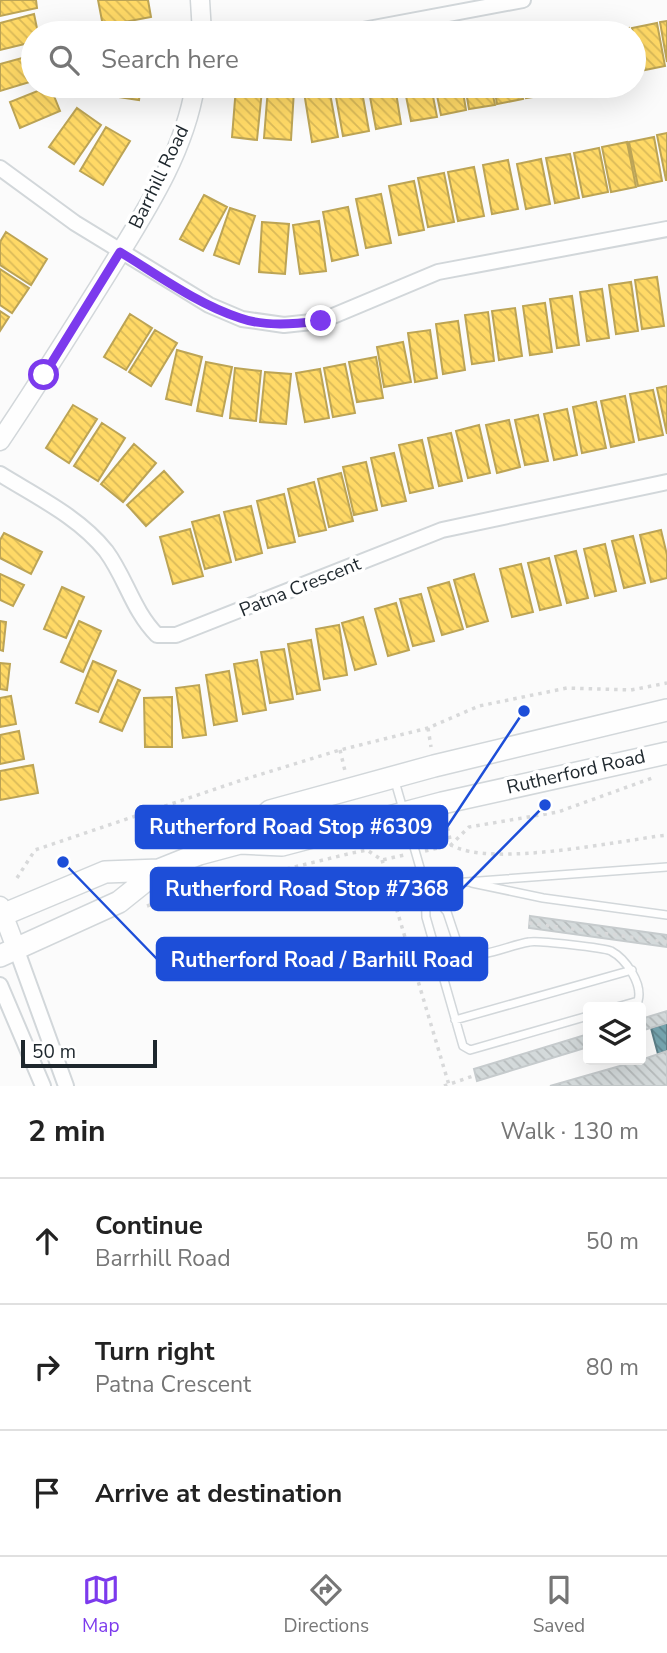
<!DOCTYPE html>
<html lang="en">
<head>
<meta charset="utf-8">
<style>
	:root { --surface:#fff; --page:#f2f2f2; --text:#222; --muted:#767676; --line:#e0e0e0; --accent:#7c3aed }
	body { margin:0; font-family:"Nunito Sans",sans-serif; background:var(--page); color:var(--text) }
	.controls { position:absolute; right:21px; bottom:21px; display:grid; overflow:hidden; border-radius:7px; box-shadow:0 7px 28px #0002 }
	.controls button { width:63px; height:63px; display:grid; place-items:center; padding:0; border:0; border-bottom:2px solid var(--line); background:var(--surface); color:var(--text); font:35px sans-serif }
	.scale { position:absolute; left:21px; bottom:18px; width:136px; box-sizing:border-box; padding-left:7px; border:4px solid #1e272d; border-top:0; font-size:19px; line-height:24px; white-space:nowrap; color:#1e272d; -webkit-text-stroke:5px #fff; paint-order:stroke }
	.stop { position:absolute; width:21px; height:21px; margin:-16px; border:5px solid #7c3aed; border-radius:50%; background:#fff }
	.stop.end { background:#7c3aed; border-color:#fff; box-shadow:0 2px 7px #0008 }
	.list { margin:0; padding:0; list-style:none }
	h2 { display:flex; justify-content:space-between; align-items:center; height:91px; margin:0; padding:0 28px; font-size:30px }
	h2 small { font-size:23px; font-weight:400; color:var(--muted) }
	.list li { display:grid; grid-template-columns:46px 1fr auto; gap:21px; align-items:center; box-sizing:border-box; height:126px; padding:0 28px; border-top:2px solid var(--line) }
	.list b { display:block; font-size:26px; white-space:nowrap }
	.list p { margin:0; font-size:23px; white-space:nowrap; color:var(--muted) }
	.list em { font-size:23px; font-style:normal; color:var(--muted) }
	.icon { flex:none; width:38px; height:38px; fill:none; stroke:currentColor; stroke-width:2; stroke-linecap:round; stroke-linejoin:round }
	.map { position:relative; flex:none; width:667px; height:1086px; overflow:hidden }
	.search { position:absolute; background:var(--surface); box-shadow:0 7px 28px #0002; left:21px; right:21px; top:21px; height:77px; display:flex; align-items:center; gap:18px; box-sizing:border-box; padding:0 24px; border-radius:38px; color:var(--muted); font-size:26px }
	.sheet { height:469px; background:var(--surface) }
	nav { display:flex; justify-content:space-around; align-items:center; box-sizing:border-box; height:98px; border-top:2px solid var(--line); background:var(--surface); font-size:19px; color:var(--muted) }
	nav a { display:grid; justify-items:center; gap:4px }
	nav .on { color:var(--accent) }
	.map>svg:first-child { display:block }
	.homes { fill:url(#homes-back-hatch); stroke:#bca455; stroke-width:2 }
	.public { fill:url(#public-back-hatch); stroke:#5c7f88; stroke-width:2 }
	.building { fill:url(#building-back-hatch); stroke:#c6cbcd; stroke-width:2 }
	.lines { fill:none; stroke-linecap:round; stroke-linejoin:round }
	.service-casing { stroke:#d2d7da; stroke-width:10 }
	.minor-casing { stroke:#d2d7da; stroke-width:18 }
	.tertiary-casing { stroke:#d2d7da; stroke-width:21 }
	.secondary-casing { stroke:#d2d7da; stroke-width:24 }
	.path { stroke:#d8d9da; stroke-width:3.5; stroke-dasharray:3.5 5; stroke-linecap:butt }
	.service { stroke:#fefefe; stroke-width:7 }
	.minor { stroke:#fefefe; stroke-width:14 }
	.tertiary { stroke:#fefefe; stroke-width:18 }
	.secondary { stroke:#fefefe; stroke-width:21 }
	.route { stroke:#7c3aed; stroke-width:9 }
	.labels { text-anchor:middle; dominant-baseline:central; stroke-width:7; stroke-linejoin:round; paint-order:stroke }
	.street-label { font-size:19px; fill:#1e272d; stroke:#fff }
	.leader { fill:none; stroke:#1d4ed8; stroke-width:2.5 }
	.callout-dot { fill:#1d4ed8; stroke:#fff; stroke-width:2.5 }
	.callout { fill:#1d4ed8; stroke:#1d4ed8; stroke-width:2.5 }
	.callout-label { font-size:21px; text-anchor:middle; font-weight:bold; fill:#fff }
</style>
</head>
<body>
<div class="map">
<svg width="667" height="1086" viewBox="0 0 667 1086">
	<defs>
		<pattern id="homes-back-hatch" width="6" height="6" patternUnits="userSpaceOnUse" patternTransform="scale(1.75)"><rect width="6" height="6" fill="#ffd966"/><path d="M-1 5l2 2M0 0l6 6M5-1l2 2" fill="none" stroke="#daba59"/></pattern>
		<pattern id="public-back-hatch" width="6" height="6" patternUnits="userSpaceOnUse" patternTransform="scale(1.75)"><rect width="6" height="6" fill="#76a5af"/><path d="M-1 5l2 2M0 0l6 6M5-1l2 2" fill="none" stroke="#60868f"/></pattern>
		<pattern id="building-back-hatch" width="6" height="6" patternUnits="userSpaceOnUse" patternTransform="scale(1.75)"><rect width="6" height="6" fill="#d4dadb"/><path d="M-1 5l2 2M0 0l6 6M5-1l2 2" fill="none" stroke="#b6bbbc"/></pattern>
	</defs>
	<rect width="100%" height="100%" fill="#fbfbfb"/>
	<path class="homes" d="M0 0H36L37 8 0 16Z
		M98 0H148L151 17 103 26Z
		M34 14 38 33H33V42L0 50V23Z
		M667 21V62L660 22Z
		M657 23 665 66 640 71 632 28Z
		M629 28 630 33H603Z
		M33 55V81L0 91V64Z
		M634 55 638 77 634 78Z
		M50 86 60 111 20 128 10 102Z
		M99 86H141L139 100 98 94Z
		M334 86H361L369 131 343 136Z
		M368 86H395L401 124 376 129Z
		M404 86H431L437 117 411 121Z
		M435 86H462L466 110 441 115Z
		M465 86H491L495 105 469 109Z
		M494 86H521L523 99 497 104Z
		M523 86H550L552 94 526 98Z
		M553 86H580V88L554 93Z
		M236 87 262 90 257 140 232 137Z
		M268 88 294 90 291 140 264 138Z
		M329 88 338 137 312 142 304 92Z
		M77 108 101 125 74 164 49 147Z
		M106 127 130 141 103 185 80 171Z
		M667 133V180H666L657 135Z
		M654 137 662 181 638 186 629 142Z
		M627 142 636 187 611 192 602 147Z
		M599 148 608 192 583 197 574 153Z
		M570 154 579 198 555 203 546 158Z
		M541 159 550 204 526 209 517 164Z
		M508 160 518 209 492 214 483 165Z
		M474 167 484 216 458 221 448 172Z
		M444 173 454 222 428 227 418 178Z
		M414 181 424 230 399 235 389 186Z
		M381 194 391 243 366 248 356 199Z
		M204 195 227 207 203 251 180 239Z
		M348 207 358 255 332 261 323 212Z
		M230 208 255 216 239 264 214 255Z
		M319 221 326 271 300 274 293 225Z
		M262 222 289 224 285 274 259 272Z
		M6 232 47 259 31 285 0 265V242Z
		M0 269 29 288 12 313 0 305Z
		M657 277 664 326 642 329 635 280Z
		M631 282 638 331 616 334 609 285Z
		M602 289 609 338 587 341 580 292Z
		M572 296 579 345 557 348 550 299Z
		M545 303 552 352 530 355 523 306Z
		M515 308 522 356 499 360 492 311Z
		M0 311 9 317 0 331Z
		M488 312 494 361 472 364 465 315Z
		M130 314 152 328 126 370 104 357Z
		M458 321 465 370 443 374 436 324Z
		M155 330 177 343 151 386 129 372Z
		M430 330 437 378 415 382 408 333Z
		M403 342 411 382 384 387 377 347Z
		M177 350 202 357 191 405 166 399Z
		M376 357 383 398 357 402 349 362Z
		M206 362 232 367 222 416 197 411Z
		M345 364 355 413 333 417 324 368Z
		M235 368 261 371 256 421 230 418Z
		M320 369 329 418 305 422 296 373Z
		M265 372 291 374 286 424 260 422Z
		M667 386V434L657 388Z
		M653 390 663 435 639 440 630 394Z
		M625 396 634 442 611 447 601 401Z
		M596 402 606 448 582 453 573 407Z
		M73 405 97 419 69 463 46 448Z
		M567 409 577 455 554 460 544 414Z
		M538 415 548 461 525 465 515 420Z
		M509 420 520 467 497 473 486 425Z
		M102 423 125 438 98 481 74 466Z
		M479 425 490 473 468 478 456 431Z
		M451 433 462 481 439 486 428 438Z
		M422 440 433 488 410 493 399 445Z
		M134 444 156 463 123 502 101 484Z
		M394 453 406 501 382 506 371 458Z
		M366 462 377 510 354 515 343 467Z
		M164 471 183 492 146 526 127 505Z
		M341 473 353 521 329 527 318 479Z
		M314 482 326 530 299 536 288 489Z
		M284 494 295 542 268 548 257 501Z
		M251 506 262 553 236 560 224 512Z
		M219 515 231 562 205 569 192 522Z
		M190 529 203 576 173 584 160 537Z
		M661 530 667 555V578L651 582 640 535Z
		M4 533 42 552 31 574 0 558V540Z
		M633 536 645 583 624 588 612 541Z
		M605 544 616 591 595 596 584 549Z
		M576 551 588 598 567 603 555 556Z
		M549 558 561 605 540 610 528 563Z
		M521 564 533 612 512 617 500 569Z
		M0 574 24 585 13 606 0 600Z
		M474 574 488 621 467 627 454 580Z
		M449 582 463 629 442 635 428 588Z
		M62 587 84 597 66 638 44 629Z
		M421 594 434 641 413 646 400 599Z
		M396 603 409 650 388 656 375 609Z
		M363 617 376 664 355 670 342 623Z
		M0 621 6 622 3 651 0 650Z
		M79 621 101 631 83 672 61 662Z
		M339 625 347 675 324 679 316 629Z
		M311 640 320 690 297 694 288 644Z
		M284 649 293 699 270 703 261 652Z
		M257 660 266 710 243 714 234 664Z
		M93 661 116 671 98 712 76 703Z
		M0 663 10 664 7 690 0 689Z
		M229 671 237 721 214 725 206 675Z
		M118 680 140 690 122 731 100 722Z
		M199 685 206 735 183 738 176 688Z
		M11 696 16 724 0 727V698Z
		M172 697V747H145L144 698Z
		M19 731 24 759 0 764V735Z
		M33 765 38 793 0 800V771Z"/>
	<path class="public" d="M667 1023V1051L658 1054 651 1028Z"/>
	<path class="building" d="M530 916 667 935V947L529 928Z
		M667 1011V1023L641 1031V1019Z
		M588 1034V1047L477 1081 474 1069Z
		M667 1051V1086H550L641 1060Z"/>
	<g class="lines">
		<defs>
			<path id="service" d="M394 778 425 885 426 917 463 1046 470 1050 588 1016
				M472 883 543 898 667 915
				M425 885 447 912 460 951C484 960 505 946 529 942 537 940 604 948 611 951 626 959 643 984 638 1001L617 1007
				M425 885 667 867
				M455 1020 632 970"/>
			<path id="minor" d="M347 33 523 0
				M0 168 75 223 209 305 242 319 284 325 321 321 438 272 667 229
				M0 474C37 497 79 517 106 551 126 578 133 611 157 635H176L442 530 667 482
				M16 948 66 1086
				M0 985 43 1086"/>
			<path id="tertiary" d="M200 0 202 33
				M0 441C37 386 72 330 107 274 143 215 184 155 195 86
				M0 906 16 948"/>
			<path id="secondary" d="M240 843 270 811 434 766 667 710
				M0 916 105 872 159 870
				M0 956 119 902 159 870 199 854 240 843 282 845 442 803 667 753"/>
		</defs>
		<use href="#service" class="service-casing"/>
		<use href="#minor" class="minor-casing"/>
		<use href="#tertiary" class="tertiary-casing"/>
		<use href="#secondary" class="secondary-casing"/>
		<path class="path" d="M428 728 431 747
			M340 750 345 771
			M446 819 451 845C491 868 617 841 667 835
			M425 851 451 845 469 827 558 812 655 777
			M382 860 449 1085
			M17 878 35 850 239 781 340 750 428 728 479 706 567 688 631 690 667 683
			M147 906 175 896 352 853 367 850 382 860 404 855
			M529 923 667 942
			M444 1086 476 1075"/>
		<use href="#service" class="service"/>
		<use href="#minor" class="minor"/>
		<use href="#tertiary" class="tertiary"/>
		<use href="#secondary" class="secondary"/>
	</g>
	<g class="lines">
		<path class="route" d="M44 375 120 252C158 275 197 304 240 318 265 327 295 324 321 321"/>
	</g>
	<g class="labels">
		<g class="street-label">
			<text transform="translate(159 177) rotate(-64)">Barrhill Road</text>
			<text transform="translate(300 587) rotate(-22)">Patna Crescent</text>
			<text transform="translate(576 772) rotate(-13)">Rutherford Road</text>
		</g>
	</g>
	<path class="leader" d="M524 711L447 827M545 805L462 889M63 862L157 959"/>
	<g class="callout-dot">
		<circle cx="524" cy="711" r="7"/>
		<circle cx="545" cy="805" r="7"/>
		<circle cx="63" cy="862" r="7"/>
	</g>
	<g class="callout">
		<rect x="136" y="806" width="311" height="42" rx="7"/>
		<rect x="151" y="868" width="311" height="42" rx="7"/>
		<rect x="157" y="938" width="330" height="42" rx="7"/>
	</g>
	<g class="callout-label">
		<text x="291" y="834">Rutherford Road Stop #6309</text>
		<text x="307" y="896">Rutherford Road Stop #7368</text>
		<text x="322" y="967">Rutherford Road / Barhill Road</text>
	</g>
</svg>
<div class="controls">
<button><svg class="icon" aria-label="layers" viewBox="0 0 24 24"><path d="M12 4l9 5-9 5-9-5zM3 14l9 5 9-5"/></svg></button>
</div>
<div class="scale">50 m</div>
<div class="stop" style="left:44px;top:375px"></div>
<div class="stop end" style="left:321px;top:321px"></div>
<div class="search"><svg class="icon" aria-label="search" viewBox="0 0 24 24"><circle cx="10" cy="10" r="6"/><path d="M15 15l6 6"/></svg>Search here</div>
</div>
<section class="sheet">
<h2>2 min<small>Walk · 130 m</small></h2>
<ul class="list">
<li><svg class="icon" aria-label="ahead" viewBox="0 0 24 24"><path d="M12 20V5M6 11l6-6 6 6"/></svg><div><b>Continue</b><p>Barrhill Road</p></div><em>50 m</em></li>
<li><svg class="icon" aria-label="right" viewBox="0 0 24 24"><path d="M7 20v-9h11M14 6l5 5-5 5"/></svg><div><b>Turn right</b><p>Patna Crescent</p></div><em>80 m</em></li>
<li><svg class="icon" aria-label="arrive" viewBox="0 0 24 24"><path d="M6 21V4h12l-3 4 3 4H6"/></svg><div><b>Arrive at destination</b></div></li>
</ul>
</section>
<nav>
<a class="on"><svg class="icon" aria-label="map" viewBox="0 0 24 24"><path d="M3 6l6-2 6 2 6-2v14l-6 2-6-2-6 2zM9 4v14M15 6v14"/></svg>Map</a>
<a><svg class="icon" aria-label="directions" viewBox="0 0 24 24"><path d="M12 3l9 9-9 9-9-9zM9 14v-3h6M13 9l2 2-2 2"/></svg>Directions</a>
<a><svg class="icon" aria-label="saved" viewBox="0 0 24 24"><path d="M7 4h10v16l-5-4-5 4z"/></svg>Saved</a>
</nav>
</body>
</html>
